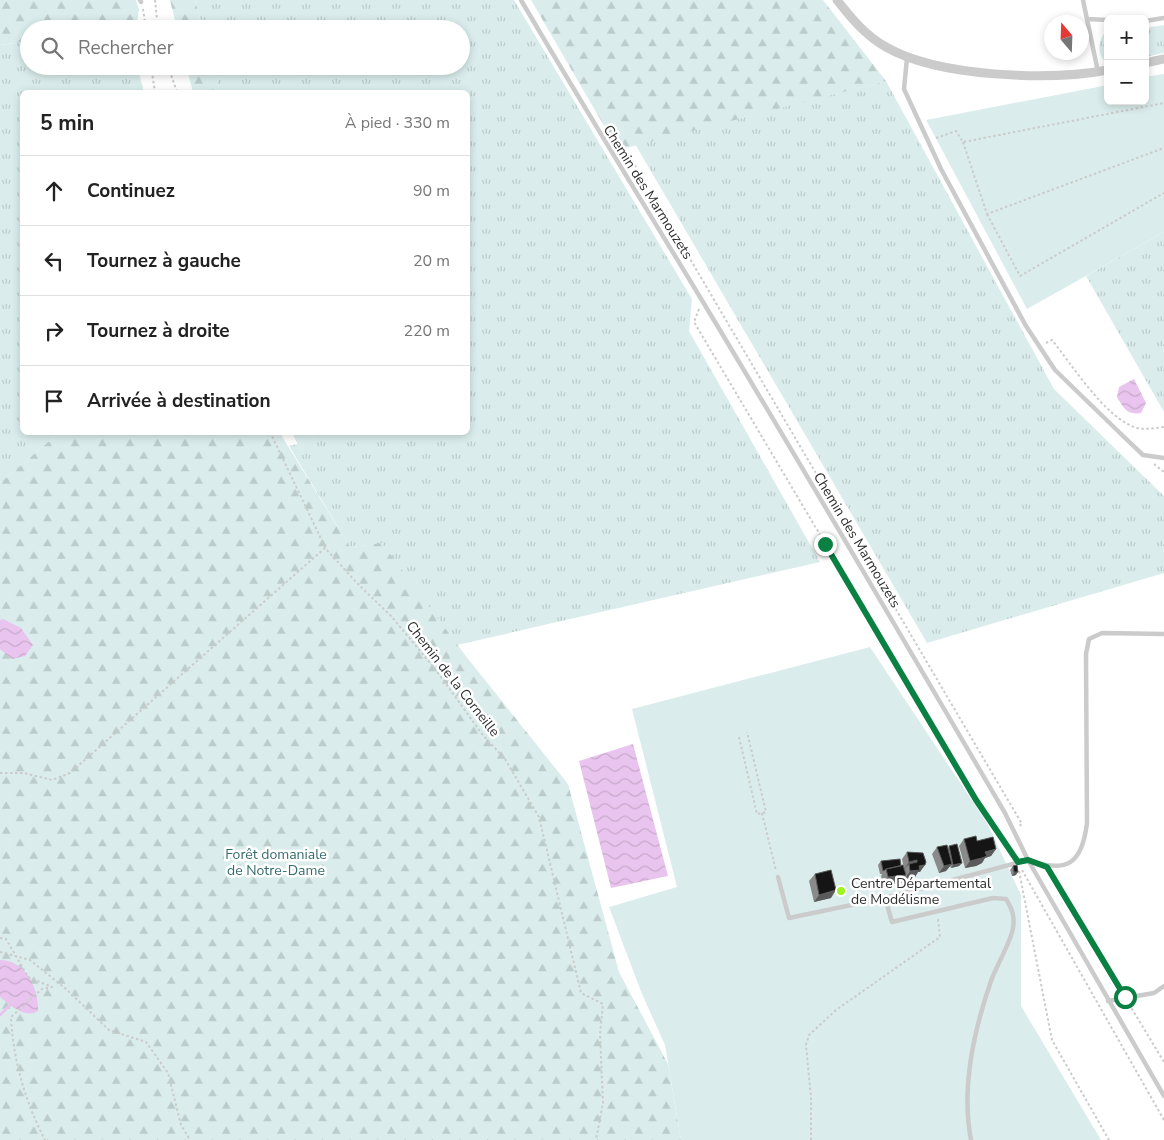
<!DOCTYPE html>
<html lang="fr">
<head>
<meta charset="utf-8">
<style>
	:root { --surface:#fff; --page:#f2f2f2; --text:#222; --muted:#767676; --line:#e0e0e0 }
	body { margin:0; font-family:"Nunito Sans",sans-serif; background:var(--page); color:var(--text) }
	.controls { position:absolute; right:15px; top:15px; display:grid; overflow:hidden; border-radius:8px; box-shadow:0 2px 8px #0003 }
	.controls button { width:45px; height:45px; display:grid; place-items:center; padding:0; border:0; border-bottom:1px solid var(--line); background:var(--surface); color:var(--text); font:25px sans-serif }
	.compass { position:absolute; left:1044px; top:15px; width:45px; height:45px; border-radius:50%; background:var(--surface); box-shadow:0 2px 8px #0003; rotate:341deg }
	.stop { position:absolute; width:15px; height:15px; margin:-11px; border:4px solid #0b8043; border-radius:50%; background:#fff }
	.stop.end { background:#0b8043; border-color:#fff; box-shadow:0 1px 5px #0008 }
	.list { margin:0; padding:0; list-style:none }
	h2 { display:flex; justify-content:space-between; align-items:center; height:65px; margin:0; padding:0 20px; font-size:21px }
	h2 small { font-size:16px; font-weight:400; color:var(--muted) }
	.list li { display:grid; grid-template-columns:32px 1fr auto; gap:15px; align-items:center; box-sizing:border-box; height:70px; padding:0 20px; border-top:1px solid var(--line) }
	.list b { display:block; font-size:19px; white-space:nowrap }
	.list em { font-size:16px; font-style:normal; color:var(--muted) }
	.icon { flex:none; width:28px; height:28px; fill:none; stroke:currentColor; stroke-width:2; stroke-linecap:round; stroke-linejoin:round }
	.map { position:relative; flex:none; width:1164px; height:1140px; overflow:hidden }
	.search { position:absolute; background:var(--surface); box-shadow:0 2px 8px #0003; left:20px; top:20px; width:450px; height:55px; display:flex; align-items:center; gap:12px; box-sizing:border-box; padding:0 18px; border-radius:28px; color:var(--muted); font-size:19px }
	.panel { position:absolute; background:var(--surface); box-shadow:0 2px 8px #0003; left:20px; top:90px; width:450px; height:345px; border-radius:8px }
	.map>svg:first-child { display:block }
	.grass { fill:url(#grass-tufts) }
	.forest { fill:url(#forest-firs) }
	.garden { fill:#daedec }
	.water { fill:url(#water-waves) }
	.lines { fill:none; stroke-linecap:round; stroke-linejoin:round }
	.stream { stroke:#e9c4ee; stroke-width:3 }
	.path { stroke:#cbcbcb; stroke-width:2; stroke-dasharray:2.5 2.5; stroke-linecap:butt }
	.service { stroke:#cbcbcb; stroke-width:4.5 }
	.minor { stroke:#cbcbcb; stroke-width:9 }
	.wall { fill:#8a8a8a }
	.shaded-wall { fill:#5b5b5b }
	.building { fill:#151515; stroke:#5b5b5b }
	.route { stroke:#0b8043; stroke-width:6 }
	.poi-dot { fill:#9cf420; stroke:#fff; stroke-width:2 }
	.labels { text-anchor:middle; dominant-baseline:central; stroke-width:5; stroke-linejoin:round; paint-order:stroke }
	.street-label { font-size:14px; fill:#2e2e2e; stroke:#fff }
	.park-label { font-size:14px; fill:#376c6d; stroke:#fff }
	.poi-label { font-size:14px; fill:#2e2e2e; stroke:#fff; text-anchor:start }
</style>
</head>
<body>
<div class="map">
<svg width="1164" height="1140" viewBox="0 0 1164 1140">
	<defs>
		<pattern id="grass-tufts" width="24" height="20" patternUnits="userSpaceOnUse" patternTransform="scale(1.25)"><rect width="24" height="20" fill="#daedec"/><path d="M3 7l-1-3M5 7V3M7 7l1-3M15 17l-1-3M17 17v-4M19 17l1-3" fill="none" stroke="#bbcccb"/></pattern>
		<pattern id="forest-firs" width="22" height="20" patternUnits="userSpaceOnUse" patternTransform="scale(1.25)"><rect width="22" height="20" fill="#daedec"/><path d="M5 1l3.5 6h-7zM16 11l3.5 6h-7z" fill="#bbcccb"/></pattern>
		<pattern id="water-waves" width="16" height="10" patternUnits="userSpaceOnUse" patternTransform="scale(1.25)"><rect width="16" height="10" fill="#e9c4ee"/><path d="M0 5q4-4 8 0t8 0" fill="none" stroke="#c8a9cc"/></pattern>
	</defs>
	<rect width="100%" height="100%" fill="#fff"/>
	<path class="grass" d="M195 0H514L692 299 689 331 820 562 457 645 382 544 350 547 289 446 316 439 311 433 468 432V92H220L213 66H461V29H203Z
		M1164 25V53L1145 57V28Z
		M1108 29V63C1095 56 1098 38 1108 29Z
		M29 41V66H137L144 92H22V432L59 433 0 483V45Z
		M886 81 1054 389 1164 496V573L927 643 635 144Z
		M1164 232V412L1086 276Z"/>
	<path class="forest" d="M0 0H136L139 9 137 23 131 29H29V41L0 45Z
		M170 0H195L203 29H177Z
		M531 0H823L886 81 618 150Z
		M186 66H213L220 92H193Z
		M59 433H280L350 547 382 543 465 655 568 784 619 972 668 1064 681 1140H0V483Z
		M292 433H311L316 439 298 444Z"/>
	<path class="garden" d="M1164 74V232L1027 309 926 120 1108 85V101H1145V77Z
		M870 647 987 823 1021 895V1006L1101 1140H681L665 1045 642 994 609 907 677 887 632 709Z"/>
	<path class="water" d="M1134 379 1146 403 1141 413C1127 415 1124 409 1117 397L1119 387Z
		M3 619 21 628 33 645 25 656 12 659 0 649V620Z
		M633 744 668 876 611 888 579 761Z
		M0 960C25 960 39 988 38 1011 25 1019 10 1005 0 997Z"/>
	<g class="lines">
		<path class="stream" d="M0 1015 10 1005"/>
		<path class="path" d="M155 0 158 29
			M143 9 146 29
			M151 66 155 92
			M168 66 177 92
			M936 138 956 131 963 142 1164 103
			M963 142 987 214 1164 148
			M621 152 629 155 1022 824 1019 826
			M987 214 1020 276 1164 193
			M699 309 694 322 977 800 1013 855
			M1046 343 1052 340C1073 366 1106 419 1137 428 1146 430 1155 428 1164 427
			M270 432 325 547
			M1154 464 1164 472
			M739 737 757 814 766 812 747 732
			M0 773H24L52 780 70 773 325 548 357 583 391 616 436 670 482 734 505 759 539 817 581 993 603 1004 600 1034 603 1103 596 1140
			M762 813 776 871
			M1022 870 1164 1120
			M1019 871 1052 1040 1109 1140
			M1051 873 1122 991
			M0 938 6 939 28 977 52 987 42 989 11 1017C13 1060 25 1101 45 1140
			M0 952 30 960 66 989 109 1030 146 1042 168 1073 181 1125 190 1140
			M1129 1004 1164 1062
			M811 1140V1098L806 1045 809 1035 836 1010 940 937 938 919"/>
		<path class="service" d="M140 0 141 2
			M521 0C580 101 642 201 703 302 805 471 905 642 1005 813L1028 860 1164 1096
			M1083 0 1098 72
			M1087 19 1108 20
			M1145 21 1164 18
			M907 58 904 89 941 169 1026 326 1055 370 1122 435 1143 455 1164 458
			M778 877 789 918 885 898 1028 860C1067 874 1082 864 1087 823L1086 654 1089 639 1102 633 1164 634
			M885 898 892 922 993 898 1006 899C1012 909 1015 916 1013 928 1011 942 996 966 991 981 974 1030 961 1089 971 1140
			M1108 1001 1154 993 1164 986"/>
		<path class="minor" d="M837 0C851 18 866 36 886 47 938 77 1049 81 1108 70
			M1145 63 1164 59"/>
	</g>
	<path class="wall" d="M964 839 977 841 996 849 991 856 985 858 982 863 976 866 965 868 959 846Z
		M949 846 962 863 959 866 951 868 950 866 946 871 939 873 932 854 937 847 948 848Z
		M907 852 923 853 920 872H918L915 877 905 879V877L901 883 883 885 881 876 882 874H880L878 865 881 861 901 866 904 870 905 869H904L902 859Z
		M1013 866 1016 875 1012 876 1010 870Z
		M815 874 831 898 814 902 809 881Z"/>
	<path class="shaded-wall" d="M996 849 991 856 985 858 982 863 976 866 965 868 970 861 985 852Z
		M917 860 912 868 909 864 904 869 909 862Z
		M962 863 959 866 951 868 953 865Z
		M952 864 946 871 939 873 944 866Z
		M925 865 920 872H918L915 877 905 879 910 871 919 866Z
		M1014 872H1018L1016 875 1012 876Z
		M906 875 901 883 883 885 888 877Z
		M836 890 831 898 814 902 819 895Z"/>
	<path class="building" d="M976 836 977 841 993 837 996 849 985 852 987 856 982 858 970 861 964 839Z
		M957 844 962 863 953 865 949 846Z
		M947 845 952 864 944 866 937 847Z
		M907 852 923 853 926 862 925 865 919 866 920 870 910 871 909 864 917 862V860L909 862Z
		M900 859 901 866 886 869 885 870 883 871 881 861Z
		M903 865 906 875 888 877 886 869Z
		M1017 865 1018 872H1014L1013 866Z
		M831 870 836 890 819 895 815 874Z"/>
	<g class="lines">
		<path class="route" d="M825 544 976 800 1018 862 1028 860 1047 867 1125 997"/>
	</g>
	<circle class="poi-dot" cx="841" cy="891" r="5"/>
	<g class="labels">
		<g class="street-label">
			<text transform="translate(648 192) rotate(58)">Chemin des Marmouzets</text>
			<text transform="translate(857 540) rotate(59)">Chemin des Marmouzets</text>
			<text transform="translate(453 679) rotate(52)">Chemin de la Corneille</text>
		</g>
		<g class="park-label">
			<text x="276" y="854">Forêt domaniale<tspan x="276" dy="16">de Notre-Dame</tspan></text>
		</g>
		<g class="poi-label">
			<text x="851" y="883">Centre Départemental<tspan x="851" dy="16">de Modélisme</tspan></text>
		</g>
	</g>
</svg>
<div class="controls">
<button>+</button>
<button>−</button>
</div>
<svg class="compass" viewBox="-18 -18 36 36"><path d="M0-13l5 13h-10z" fill="#e53935"/><path d="M0 13l5-13h-10z" fill="#767676"/></svg>
<div class="stop" style="left:1125px;top:997px"></div>
<div class="stop end" style="left:825px;top:544px"></div>
<div class="search"><svg class="icon" aria-label="search" viewBox="0 0 24 24"><circle cx="10" cy="10" r="6"/><path d="M15 15l6 6"/></svg>Rechercher</div>
<section class="panel">
<h2>5 min<small>À pied · 330 m</small></h2>
<ul class="list">
<li><svg class="icon" aria-label="ahead" viewBox="0 0 24 24"><path d="M12 20V5M6 11l6-6 6 6"/></svg><div><b>Continuez</b></div><em>90 m</em></li>
<li><svg class="icon" aria-label="left" viewBox="0 0 24 24"><path d="M17 20v-9H6M10 6l-5 5 5 5"/></svg><div><b>Tournez à gauche</b></div><em>20 m</em></li>
<li><svg class="icon" aria-label="right" viewBox="0 0 24 24"><path d="M7 20v-9h11M14 6l5 5-5 5"/></svg><div><b>Tournez à droite</b></div><em>220 m</em></li>
<li><svg class="icon" aria-label="arrive" viewBox="0 0 24 24"><path d="M6 21V4h12l-3 4 3 4H6"/></svg><div><b>Arrivée à destination</b></div></li>
</ul>
</section>
</div>
</body>
</html>
